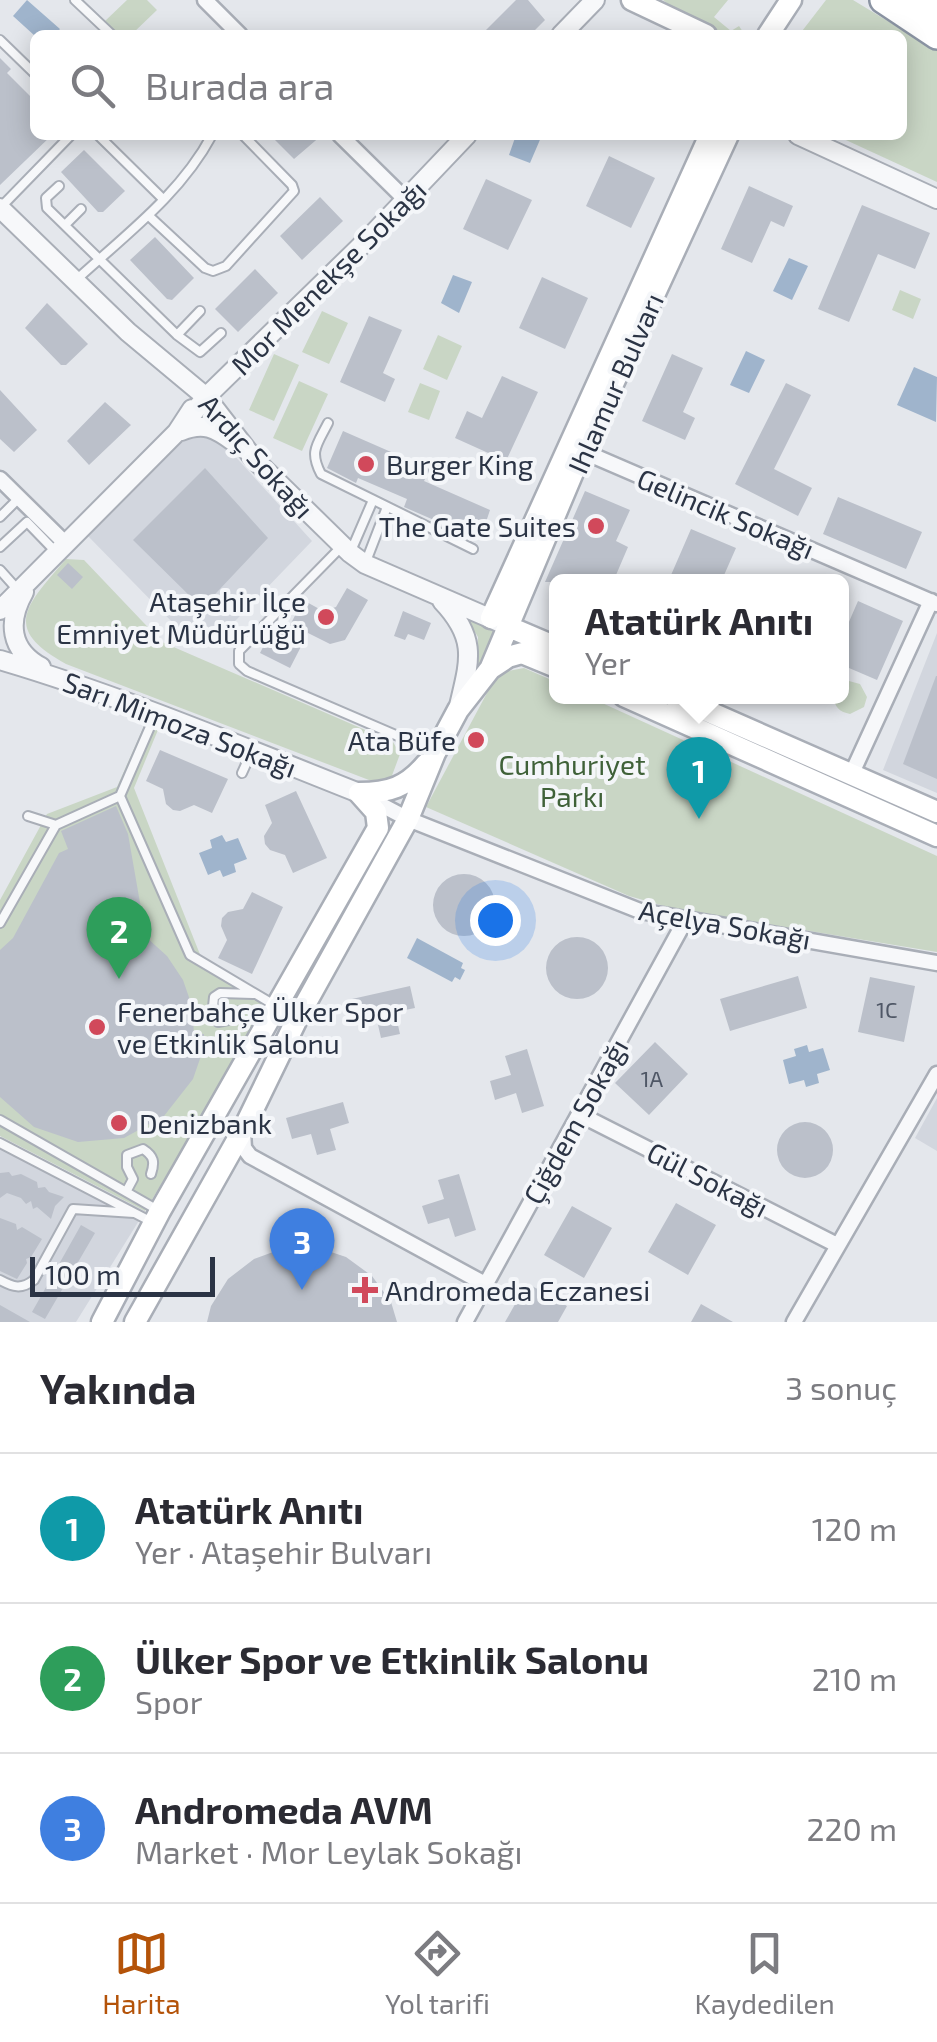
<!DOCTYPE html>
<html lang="tr">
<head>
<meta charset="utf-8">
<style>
	:root { --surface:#fff; --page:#f7f7f7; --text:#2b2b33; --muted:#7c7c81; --line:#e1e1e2; --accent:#b45309 }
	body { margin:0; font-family:"Exo 2",sans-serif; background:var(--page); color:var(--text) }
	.scale { position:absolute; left:30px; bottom:25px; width:185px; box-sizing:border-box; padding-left:10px; border:5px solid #2b3445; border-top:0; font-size:28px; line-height:35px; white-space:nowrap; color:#2b3445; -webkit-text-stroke:8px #f4f6f9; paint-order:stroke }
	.you { position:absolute; left:495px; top:920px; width:35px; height:35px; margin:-25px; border:8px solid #fff; border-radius:50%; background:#1a73e8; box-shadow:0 0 0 15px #1a73e833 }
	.badge { display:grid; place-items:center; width:65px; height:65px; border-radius:50%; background:var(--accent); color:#fff; font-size:32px; font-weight:700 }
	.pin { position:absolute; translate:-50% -82px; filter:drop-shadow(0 2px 5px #0008) }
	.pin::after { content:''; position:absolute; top:52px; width:35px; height:30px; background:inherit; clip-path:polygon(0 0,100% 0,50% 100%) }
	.popup { position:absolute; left:549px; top:574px; width:300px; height:130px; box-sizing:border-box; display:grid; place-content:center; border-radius:15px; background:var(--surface); filter:drop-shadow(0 2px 8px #0005); font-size:32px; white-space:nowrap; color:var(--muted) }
	.popup b { font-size:38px; color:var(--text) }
	.popup::after { content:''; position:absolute; left:50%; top:100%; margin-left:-20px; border:20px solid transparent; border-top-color:var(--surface) }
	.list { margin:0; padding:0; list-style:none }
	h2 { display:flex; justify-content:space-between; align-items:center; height:130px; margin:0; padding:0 40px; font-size:42px }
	h2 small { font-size:32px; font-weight:400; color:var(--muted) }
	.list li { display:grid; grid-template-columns:65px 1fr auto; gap:30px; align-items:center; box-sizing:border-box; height:150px; padding:0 40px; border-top:2px solid var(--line) }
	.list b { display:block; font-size:38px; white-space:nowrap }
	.list p { margin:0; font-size:32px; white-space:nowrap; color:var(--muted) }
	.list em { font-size:32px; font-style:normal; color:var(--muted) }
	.icon { flex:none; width:55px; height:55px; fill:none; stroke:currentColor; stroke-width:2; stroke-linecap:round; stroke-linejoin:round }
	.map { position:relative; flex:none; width:937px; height:1322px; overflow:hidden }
	.search { position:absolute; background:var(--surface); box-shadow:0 5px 25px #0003; left:30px; right:30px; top:30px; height:110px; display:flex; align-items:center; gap:25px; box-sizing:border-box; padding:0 35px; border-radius:15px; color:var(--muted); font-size:38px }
	.sheet { height:580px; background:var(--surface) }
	nav { display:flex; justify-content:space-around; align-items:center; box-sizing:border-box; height:140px; border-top:2px solid var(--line); background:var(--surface); font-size:28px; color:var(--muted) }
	nav a { display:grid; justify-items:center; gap:5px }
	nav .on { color:var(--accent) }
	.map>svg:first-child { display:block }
	.built { fill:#d2d6de }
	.green { fill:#c9d6c5 }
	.water { fill:#9fb4cc }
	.building { fill:#bbc0ca }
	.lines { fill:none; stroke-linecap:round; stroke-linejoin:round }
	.service-casing { stroke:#a9aeb7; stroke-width:12 }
	.minor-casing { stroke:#a9aeb7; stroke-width:19 }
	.tertiary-casing { stroke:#a9aeb7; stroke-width:22 }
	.secondary-casing { stroke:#a9aeb7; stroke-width:25 }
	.motorway-casing { stroke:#8b94a3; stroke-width:30 }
	.service { stroke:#f7f8fa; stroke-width:8 }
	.minor { stroke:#f7f8fa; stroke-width:14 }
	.tertiary { stroke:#f7f8fa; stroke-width:18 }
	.secondary { stroke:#fff; stroke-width:20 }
	.motorway { stroke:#fff; stroke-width:25 }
	.poi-dot { fill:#d1495b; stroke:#f4f6f9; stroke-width:4 }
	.labels { text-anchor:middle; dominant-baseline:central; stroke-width:8; stroke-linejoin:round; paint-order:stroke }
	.number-label { font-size:22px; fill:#4f5766 }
	.street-label { font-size:28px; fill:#2b3445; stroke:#f4f6f9 }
	.poi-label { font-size:28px; fill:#2b3445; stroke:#f4f6f9; text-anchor:start }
	.park-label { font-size:28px; fill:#3f6138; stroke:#f4f6f9 }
</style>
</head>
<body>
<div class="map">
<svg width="937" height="1322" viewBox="0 0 937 1322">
	<rect width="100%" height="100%" fill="#e4e7ec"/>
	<path class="built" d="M213 432 312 541 213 644 176 626 87 535 186 433Z
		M937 633V793L883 770Z
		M937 1098V1151L915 1138Z
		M0 1137 145 1211 76 1322H0Z"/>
	<path class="green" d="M127 0H147L157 10 131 35H118L104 22Z
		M663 0H728L714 17 731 31 739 26 743 32C714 45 685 18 663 0Z
		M826 0H853L937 51V182L835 135H902V35H799Z
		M900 290 921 299 913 319 892 310Z
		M322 311 348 323 329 364 302 352Z
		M438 335 462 346 447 380 423 369Z
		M274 354 299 365 274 421 249 410Z
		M299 381 328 394 302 451 273 438Z
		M420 383 440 391 429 420 408 412Z
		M66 559 84 560 162 642 393 742 400 754 390 781 369 780 66 664C0 628 27 605 66 559Z
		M465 616 500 632 477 675 478 637Z
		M524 668 556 682V696L589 697 937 856V952L675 909 629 896 426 807 495 678 503 672Z
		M849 681 860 684 867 697 864 707 850 714C840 712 834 707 834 697L842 696V684Z
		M160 725 134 788 201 957 273 1000 145 1211 0 1136V900L47 814 117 787 144 726Z"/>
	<path class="water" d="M27 0 60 29 55 35 35 36 13 16Z
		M516 135H542L530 163 509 155Z
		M789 258 808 266 792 300 773 291Z
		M453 275 472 282 459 313 441 303Z
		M746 351 765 360 749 393 730 385Z
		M914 367 937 377 936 422 897 405Z
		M222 835 226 842 238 838 247 859 234 864 236 872 223 877 220 870 208 875 199 853 212 848 210 840Z
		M417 938 463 963 461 968 465 970 460 980 455 977 452 982 407 958Z
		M807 1045 809 1052 823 1048 830 1070 817 1074 819 1083 806 1087 804 1080 789 1084 783 1060 796 1056 794 1049Z"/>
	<path class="building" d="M516 0H528L545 20 531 34 528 31 523 35H481Z
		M0 58 11 69 7 73 35 101V135H52L0 185Z
		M270 135H322L294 159Z
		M84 150 125 191 103 212H98L61 172Z
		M609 156 655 178 631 228 586 206Z
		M486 179 532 200 508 250 463 229Z
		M749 186 793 206 784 227 771 221 752 263 721 249Z
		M320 197 343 221 302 260 280 236Z
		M862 205 930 233 915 269 878 254 849 322 818 309Z
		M155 237 194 278 172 300 167 299 130 260Z
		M255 269 278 293 238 332 215 309Z
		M542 277 588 298 565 349 519 328Z
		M47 303 88 344 66 365H61L25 328Z
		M369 316 402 330 383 373 395 379 385 402 340 382Z
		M672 354 703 368 683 412 695 418 685 440 642 421Z
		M502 376 538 392 506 461 455 438 467 411 482 418Z
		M786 383 811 395 774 469 812 488 798 516 735 484Z
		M0 390 37 430 14 452 0 439Z
		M105 402 131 425 89 465 67 441Z
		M343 431 430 469 424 481 490 510 480 540 404 507 407 499 358 478 356 483 327 468Z
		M205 468 268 538 202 608 133 540Z
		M585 491 630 510 616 541 628 547 613 582H545Z
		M838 497 922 532 906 569 823 534Z
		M691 529 736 548 721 582H668Z
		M68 563 83 577 72 589 57 575Z
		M347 588 368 600 345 640 330 644 308 633 290 668 260 653 274 626 286 633 303 600 323 611 336 607Z
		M858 601 903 621 877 680 842 665V638Z
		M403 611 431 623 424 640 408 634 405 640 394 636Z
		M936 676H937V779L903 764Z
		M160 750 228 779 212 813 194 805 180 811 173 810 166 804 163 789 146 781Z
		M296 791 327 858 293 873 285 855 270 850 265 844 264 836 272 823 265 805Z
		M116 806 128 834 146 937 167 956 183 980 192 1006 194 1034H204L203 1050 193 1079 164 1116 124 1138 78 1142 34 1127 0 1097V950L13 938 59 853 68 849 61 831Z
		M433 905a31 31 0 1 1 62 0a31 31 0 1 1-62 0Z
		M252 892 283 907 252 974 218 958 227 940 221 926 222 918 228 912 243 909Z
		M546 968a31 31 0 1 1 62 0a31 31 0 1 1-62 0Z
		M798 976 807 1008 730 1031 720 999Z
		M870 977 915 986 904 1042 858 1032Z
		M410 986 415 1008 395 1012 400 1034 381 1038 376 1016 357 1021 352 999Z
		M655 1042 688 1074 649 1115 615 1083Z
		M527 1049 544 1106 522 1113 516 1093 495 1100 490 1081 511 1075 505 1056Z
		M343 1102 349 1123 330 1129 336 1150 317 1155 311 1134 292 1139 286 1118Z
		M777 1150a28 28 0 1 1 56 0a28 28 0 1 1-56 0Z
		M9 1172 12 1176 21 1174 37 1182 38 1188 45 1187 49 1192 64 1197 55 1206 51 1219 37 1207 33 1209 31 1201 26 1204 21 1198 7 1193 0 1198V1173Z
		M459 1174 476 1230 455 1237 449 1218 428 1224 422 1206 444 1199 438 1180Z
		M676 1203 716 1225 688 1275 648 1252Z
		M572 1206 612 1228 584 1278 544 1255Z
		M0 1218 16 1224 17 1230 22 1227 42 1239 31 1257 26 1259 27 1263 17 1279 0 1271Z
		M81 1225 95 1233 45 1319 32 1312Z
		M316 1247 346 1257 372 1276 391 1302 397 1322H207L211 1306 228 1279 254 1259 284 1248Z
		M527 1283 567 1306 558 1322H505Z
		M701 1304 733 1322H691Z
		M0 1305 30 1322H0Z"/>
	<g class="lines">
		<defs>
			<path id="service" d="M75 0 112 35
				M0 40 35 74
				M98 135 163 199
				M59 186 46 198 47 208 177 335 200 352 221 333
				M1 207 71 135
				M150 217 205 268 213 271 226 266 294 191 292 185 243 135
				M65 225 81 209
				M75 281C124 236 180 195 212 135
				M177 335 200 311
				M328 423C317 445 309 451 321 474L473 549
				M0 517 19 498
				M342 546 239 651V664L247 671 435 752
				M0 547 27 522 56 552
				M351 551 373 500
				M365 564 387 507
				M0 570 17 589
				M242 773 252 751
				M120 796 156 713
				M28 816 56 825
				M0 923 56 825 120 796 190 955 276 1006
				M240 1011 233 1019 218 1022 212 1016 214 997 220 993 253 994
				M0 1120 156 1209
				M0 1143 150 1221
				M126 1192 133 1179 127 1167V1155L143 1149C154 1156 155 1162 151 1174
				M0 1280C13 1287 21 1290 34 1280L73 1209 134 1213"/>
			<path id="minor" d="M205 0 240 35
				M340 135 406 200
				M582 451 937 604
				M0 479 65 543
				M852 773 931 601
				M370 799 408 819 640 911 937 963
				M579 1114 837 1245
				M243 1132 244 1148 250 1156 485 1284
				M465 1322 686 919
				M794 1322 937 1074"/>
			<path id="tertiary" d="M561 35 595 0
				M798 135 937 199
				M0 208 128 332 206 397 254 459 350 553 365 564 501 623
				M189 418 206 397 369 238 467 135
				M181 431C204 422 215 428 234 442
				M24 592C7 622 10 650 41 667
				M442 601C479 640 469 662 458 710
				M0 610 177 432 192 409
				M0 660C122 696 240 746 359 793"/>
			<path id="secondary" d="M632 0 706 35
				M768 35 791 0
				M491 618 710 135
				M509 627 556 647
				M491 667 582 451 728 135
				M624 696 937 836
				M673 696 937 812
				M359 793C389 793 407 787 426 764
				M102 1322 160 1211 378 828 376 812 359 793
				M135 1322 244 1128 297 1019 408 819 435 753 458 710 490 669 508 657 522 653 556 667"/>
			<path id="motorway" d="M883 0 937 36
				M918 0 937 13"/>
		</defs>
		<use href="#service" class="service-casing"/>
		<use href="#minor" class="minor-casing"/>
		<use href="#tertiary" class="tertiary-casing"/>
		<use href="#secondary" class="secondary-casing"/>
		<use href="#motorway" class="motorway-casing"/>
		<use href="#service" class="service"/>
		<use href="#minor" class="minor"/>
		<use href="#tertiary" class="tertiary"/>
		<use href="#secondary" class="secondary"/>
		<use href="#motorway" class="motorway"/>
	</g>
	<g class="poi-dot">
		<circle cx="366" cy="464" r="10"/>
		<circle cx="596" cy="526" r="10"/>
		<circle cx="326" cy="617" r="10"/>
		<circle cx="476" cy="740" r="10"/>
		<circle cx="97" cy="1027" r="10"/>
		<circle cx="119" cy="1123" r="10"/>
		<path d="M360 1275h10v10h10v10h-10v10h-10v-10h-10v-10h10z"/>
	</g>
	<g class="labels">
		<g class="number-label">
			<text x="887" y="1009">1C</text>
			<text x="652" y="1078">1A</text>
		</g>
		<g class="street-label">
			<text transform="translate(328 277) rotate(-45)">Mor Menekşe Sokağı</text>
			<text transform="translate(615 383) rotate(-66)">Ihlamur Bulvarı</text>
			<text transform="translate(257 456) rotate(48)">Ardıç Sokağı</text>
			<text transform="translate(726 513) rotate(23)">Gelincik Sokağı</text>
			<text transform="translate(180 724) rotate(21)">Sarı Mimoza Sokağı</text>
			<text transform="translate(725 924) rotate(10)">Açelya Sokağı</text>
			<text transform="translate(575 1121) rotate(-61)">Çiğdem Sokağı</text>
			<text transform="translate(708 1179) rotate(27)">Gül Sokağı</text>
		</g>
		<g class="poi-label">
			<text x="386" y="464">Burger King</text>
			<text x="576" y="526" text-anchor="end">The Gate Suites</text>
			<text x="306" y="601" text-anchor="end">Ataşehir İlçe<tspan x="306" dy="32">Emniyet Müdürlüğü</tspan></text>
			<text x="456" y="740" text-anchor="end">Ata Büfe</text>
			<text x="117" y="1011">Fenerbahçe Ülker Spor<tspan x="117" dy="32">ve Etkinlik Salonu</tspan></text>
			<text x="139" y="1123">Denizbank</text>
			<text x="385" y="1290">Andromeda Eczanesi</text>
		</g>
		<g class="park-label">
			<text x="572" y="764">Cumhuriyet<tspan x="572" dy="32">Parkı</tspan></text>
		</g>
	</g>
</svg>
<div class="scale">100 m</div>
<div class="you"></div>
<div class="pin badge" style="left:699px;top:819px;background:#0f9aa8">1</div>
<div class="popup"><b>Atatürk Anıtı</b>Yer</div>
<div class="pin badge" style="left:119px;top:979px;background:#2e9e5b">2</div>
<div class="pin badge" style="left:302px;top:1290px;background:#3f7fe0">3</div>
<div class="search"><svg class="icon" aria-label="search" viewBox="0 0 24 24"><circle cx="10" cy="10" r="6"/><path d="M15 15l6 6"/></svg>Burada ara</div>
</div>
<section class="sheet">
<h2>Yakında<small>3 sonuç</small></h2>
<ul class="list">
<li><span class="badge" style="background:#0f9aa8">1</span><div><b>Atatürk Anıtı</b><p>Yer · Ataşehir Bulvarı</p></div><em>120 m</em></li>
<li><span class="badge" style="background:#2e9e5b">2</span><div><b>Ülker Spor ve Etkinlik Salonu</b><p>Spor</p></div><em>210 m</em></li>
<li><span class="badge" style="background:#3f7fe0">3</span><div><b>Andromeda AVM</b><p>Market · Mor Leylak Sokağı</p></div><em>220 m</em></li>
</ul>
</section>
<nav>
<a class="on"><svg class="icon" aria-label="map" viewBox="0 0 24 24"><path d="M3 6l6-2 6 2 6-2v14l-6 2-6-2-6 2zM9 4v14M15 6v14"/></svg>Harita</a>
<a><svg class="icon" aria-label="directions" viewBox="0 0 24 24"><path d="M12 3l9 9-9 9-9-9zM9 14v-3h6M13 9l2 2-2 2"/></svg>Yol tarifi</a>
<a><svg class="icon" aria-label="saved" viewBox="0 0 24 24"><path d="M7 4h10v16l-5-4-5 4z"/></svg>Kaydedilen</a>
</nav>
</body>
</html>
